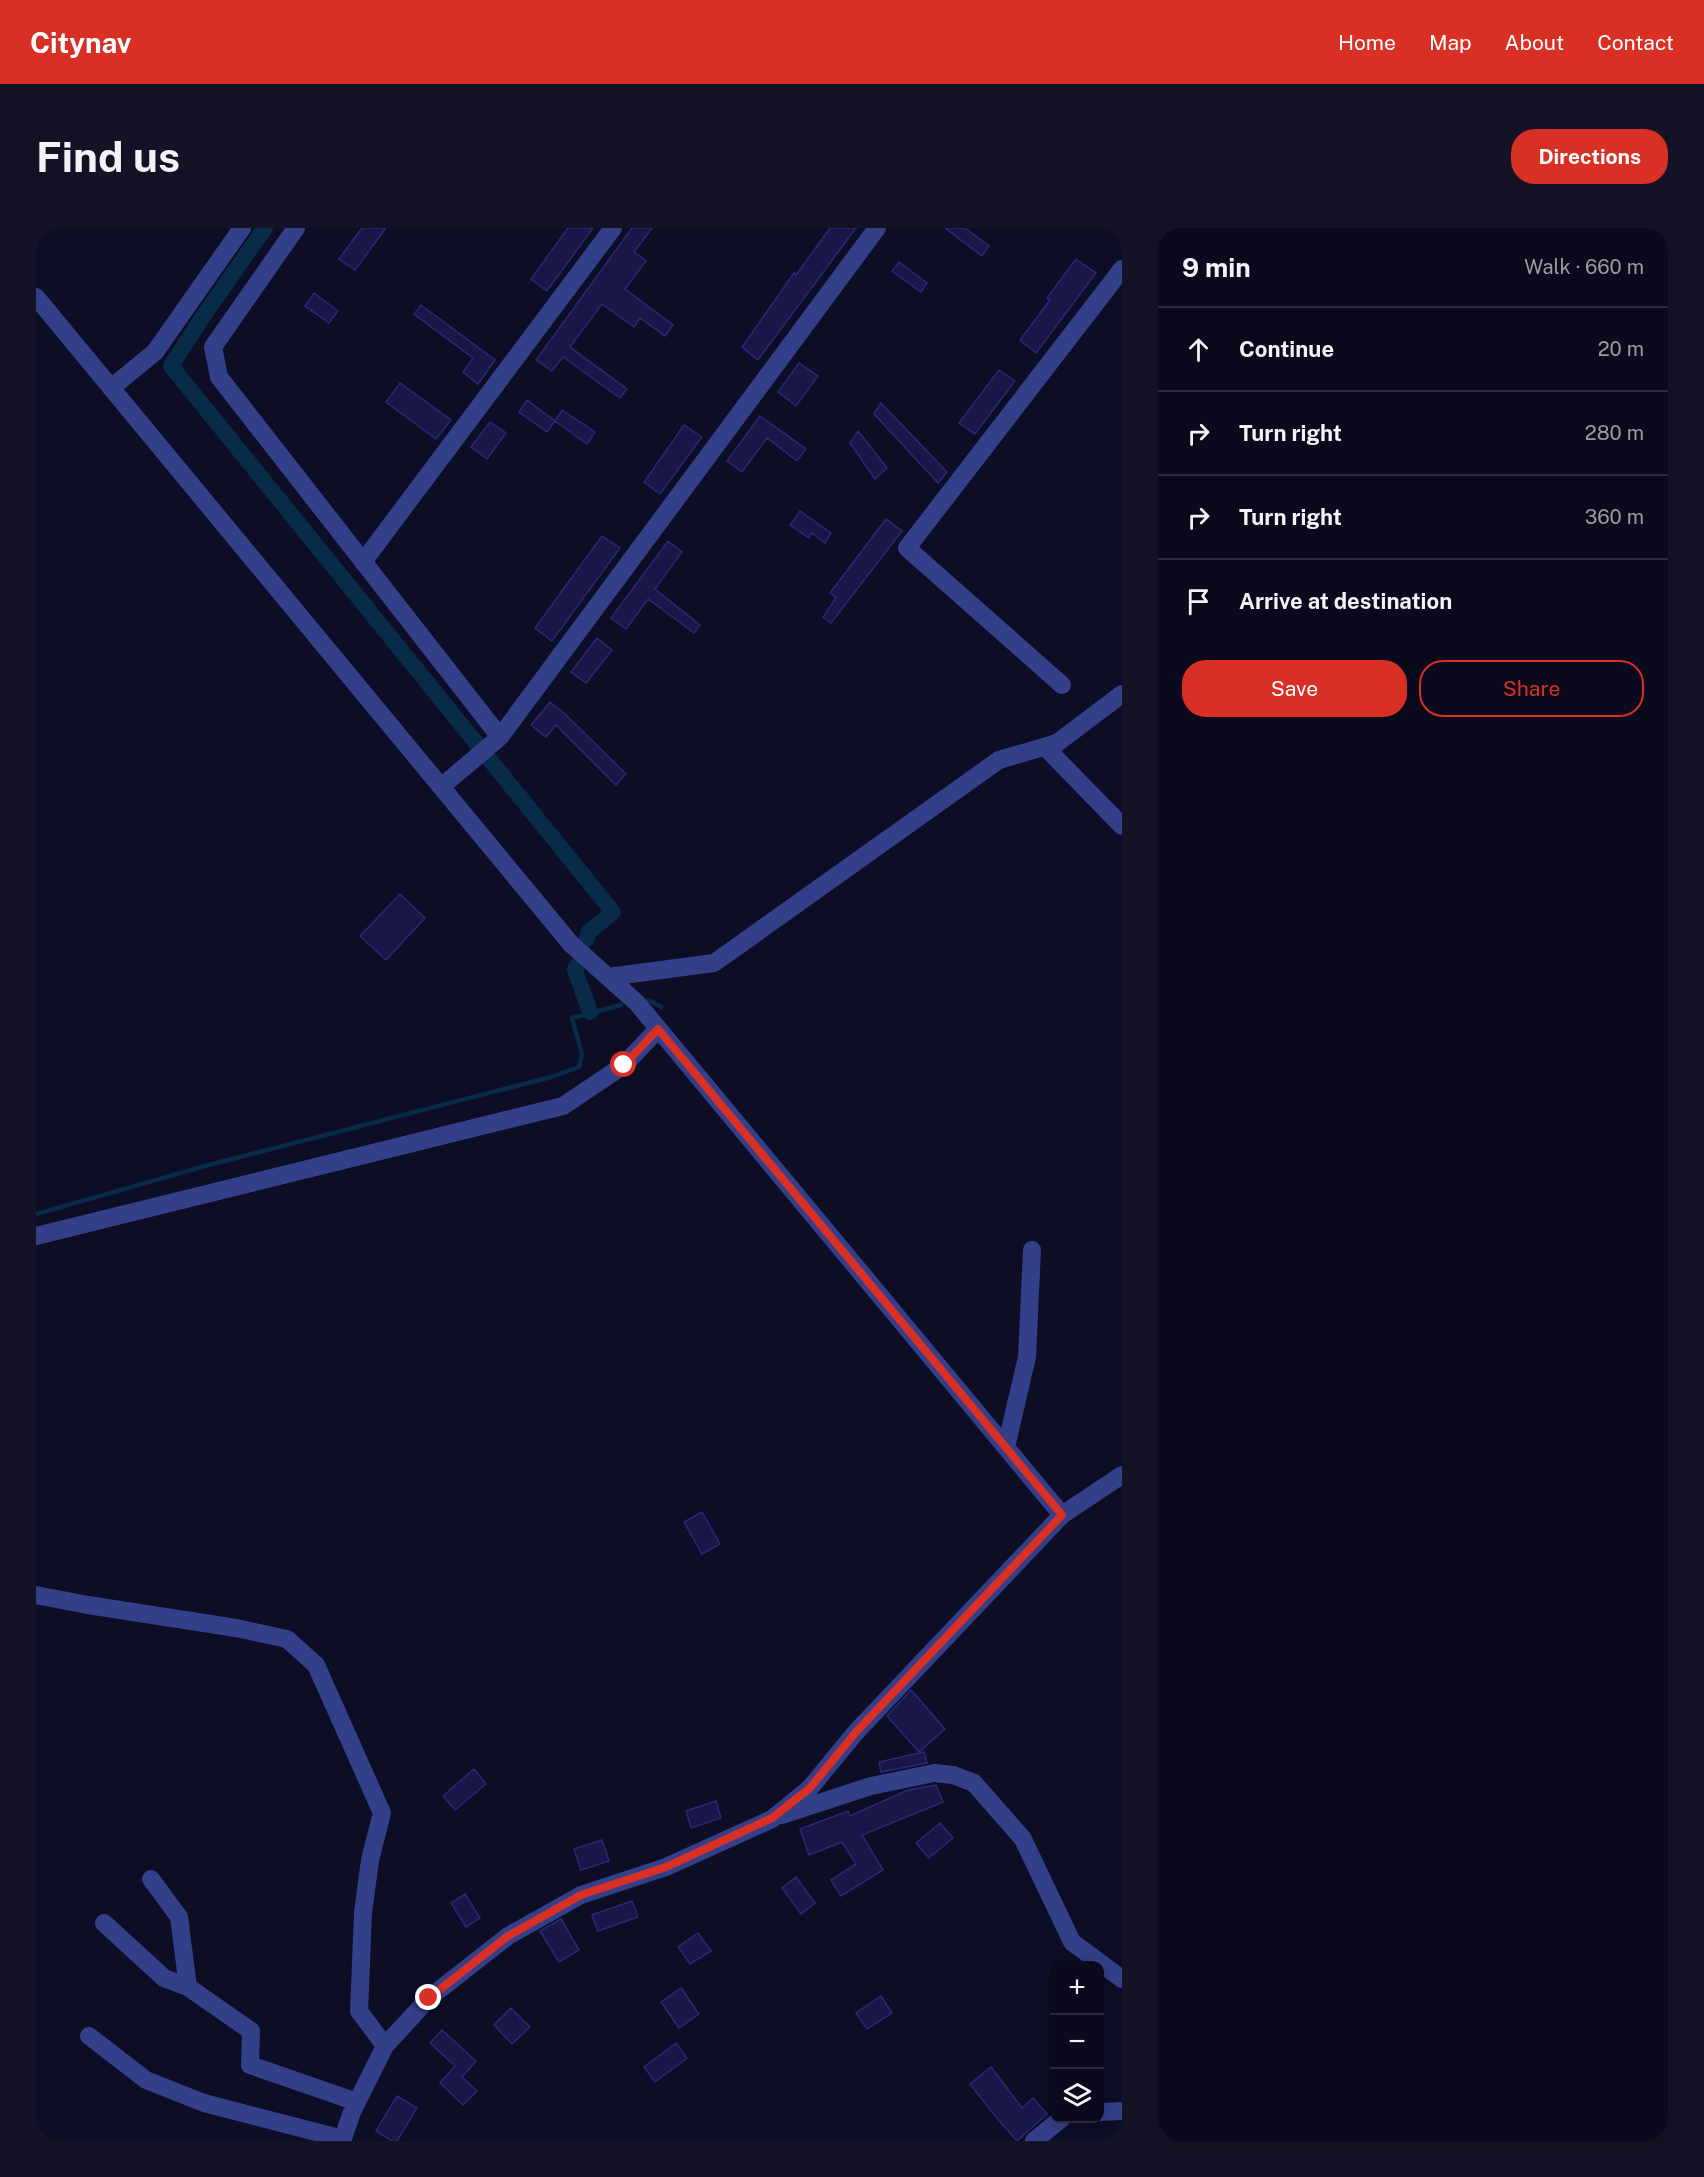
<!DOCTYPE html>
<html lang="en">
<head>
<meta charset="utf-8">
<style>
	:root { --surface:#0a0a1c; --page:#131325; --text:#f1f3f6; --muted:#999aa3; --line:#2a2b3b; --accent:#d93025 }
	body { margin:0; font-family:"Public Sans",sans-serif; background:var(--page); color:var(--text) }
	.controls { position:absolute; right:18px; bottom:18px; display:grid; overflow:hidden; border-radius:12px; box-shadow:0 3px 15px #0003 }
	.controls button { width:54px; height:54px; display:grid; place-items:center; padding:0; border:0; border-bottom:2px solid var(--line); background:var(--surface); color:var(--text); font:30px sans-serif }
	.stop { position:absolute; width:18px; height:18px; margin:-14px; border:4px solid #d93025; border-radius:50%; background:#fff }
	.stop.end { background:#d93025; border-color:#fff; box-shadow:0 2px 6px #0008 }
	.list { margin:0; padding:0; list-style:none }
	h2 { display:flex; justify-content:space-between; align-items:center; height:78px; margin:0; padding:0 24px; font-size:26px }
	h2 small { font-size:20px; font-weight:400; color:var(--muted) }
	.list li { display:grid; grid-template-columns:39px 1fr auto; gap:18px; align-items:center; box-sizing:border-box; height:84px; padding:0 24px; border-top:2px solid var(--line) }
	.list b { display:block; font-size:22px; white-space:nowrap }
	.list em { font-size:20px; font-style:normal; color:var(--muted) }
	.actions { display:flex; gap:12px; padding:18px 24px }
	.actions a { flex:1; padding:14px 0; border:2px solid var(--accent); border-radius:24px; text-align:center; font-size:21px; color:var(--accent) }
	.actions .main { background:var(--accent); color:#fff }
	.icon { flex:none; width:33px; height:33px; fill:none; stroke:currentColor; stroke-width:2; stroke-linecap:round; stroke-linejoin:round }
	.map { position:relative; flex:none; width:1086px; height:1913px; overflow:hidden; border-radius:24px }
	header { display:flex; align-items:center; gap:36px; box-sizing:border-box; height:84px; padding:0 30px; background:var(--accent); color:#fff }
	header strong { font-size:28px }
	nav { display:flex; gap:33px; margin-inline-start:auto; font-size:21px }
	.intro { display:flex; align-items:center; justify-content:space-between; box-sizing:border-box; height:144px; padding:0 36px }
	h1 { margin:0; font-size:42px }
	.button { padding:15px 27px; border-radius:24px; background:var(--accent); color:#fff; font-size:21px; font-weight:700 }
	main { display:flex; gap:36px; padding:0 36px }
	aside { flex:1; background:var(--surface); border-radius:24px; box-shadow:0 3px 15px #0003 }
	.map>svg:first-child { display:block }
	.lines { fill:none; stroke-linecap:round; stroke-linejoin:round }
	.stream { stroke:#082b4a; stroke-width:4.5 }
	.canal { stroke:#082b4a; stroke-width:16 }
	.building { fill:#191748; stroke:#2a2876; stroke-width:1.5 }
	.minor { stroke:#343f89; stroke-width:18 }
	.route { stroke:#d93025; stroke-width:8 }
</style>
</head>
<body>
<header>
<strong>Citynav</strong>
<nav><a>Home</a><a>Map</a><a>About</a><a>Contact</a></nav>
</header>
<div class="intro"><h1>Find us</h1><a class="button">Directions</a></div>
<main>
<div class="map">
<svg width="1086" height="1913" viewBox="0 0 1086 1913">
	<rect width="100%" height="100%" fill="#0d0d26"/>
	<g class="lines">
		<path class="stream" d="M612 772 625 779
			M0 986 169 938 515 849 543 839 546 826 536 790 585 777"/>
		<path class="canal" d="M229 0 168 87 135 138 577 684 553 704 550 712
			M540 739 539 742 554 784"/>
	</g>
	<path class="building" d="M326 0H350L319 42 303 31Z
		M532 0H557L511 63 495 51Z
		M596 0H616L598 24 610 33 589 61 637 97 629 108 604 90 598 99 566 76 534 119 591 161 584 170 527 129 516 143 500 132Z
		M794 0H820L722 132 706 119 758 45 760 47Z
		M909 0H929L953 18 946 28Z
		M1040 31 1060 45 1000 125 984 112 1014 72 1011 70Z
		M863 34 891 55 885 64 856 43Z
		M278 65 302 83 293 95 269 78Z
		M385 77 459 132 442 156 427 144 437 130 378 86Z
		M763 135 782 148 760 178 742 164Z
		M963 142 979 153 939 206 923 195Z
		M364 155 415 192 400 211 350 174Z
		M491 172 519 193 511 204 483 184Z
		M845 175 911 244 902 255 838 186Z
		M526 182 559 204 551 216 519 193Z
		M724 188 770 221 761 233 731 210 706 244 691 233Z
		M454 194 470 205 451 231 435 219Z
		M648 197 666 209 624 266 608 254Z
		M822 203 851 240 839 251 814 215Z
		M764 283 795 305 789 315 776 305 773 310 754 297Z
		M850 291 866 303 795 395 787 389 800 370 794 365Z
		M566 308 584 320 516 413 499 400Z
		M632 313 646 324 619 361 664 397 658 405 612 371 590 401 575 390Z
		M561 410 576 422 550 455 535 444Z
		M514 474 529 486 590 546 580 557 520 497 510 509 495 497Z
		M364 666 389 690 350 732 324 708Z
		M666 1284 684 1316 666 1326 648 1294Z
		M875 1462 909 1501 883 1524 851 1488Z
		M888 1524 891 1535 845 1544 843 1534Z
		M438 1541 450 1556 419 1582 407 1568Z
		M900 1557 907 1574 826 1607 847 1642 805 1668 795 1652 820 1636 806 1614 773 1627 764 1601 812 1583 814 1588 872 1562Z
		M680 1573 685 1590 655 1600 650 1583Z
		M904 1595 917 1610 893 1630 880 1615Z
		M566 1612 573 1633 545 1642 538 1621Z
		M760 1649 779 1675 765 1686 746 1660Z
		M429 1666 444 1690 430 1699 415 1675Z
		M596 1673 602 1689 562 1703 556 1687Z
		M525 1691 543 1722 523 1734 504 1703Z
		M662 1705 675 1723 654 1736 642 1719Z
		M645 1760 663 1786 643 1800 625 1774Z
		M845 1768 856 1785 831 1801 820 1785Z
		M475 1780 494 1799 476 1816 458 1797Z
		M406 1802 440 1833 426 1849 441 1863 427 1877 404 1855 419 1838 394 1815Z
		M640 1815 651 1830 619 1854 608 1839Z
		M955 1839 986 1880 997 1870 1011 1886 981 1913 960 1889 934 1856Z
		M361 1868 381 1880 361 1913H356L340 1903Z"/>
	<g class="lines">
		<path class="minor" d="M260 0 177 119 183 149 464 509
			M0 69 535 716 601 775 1026 1287
			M75 160 119 124 206 0
			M327 334 577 0
			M1026 457 871 320 1086 41
			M1009 519 1086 598
			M405 559 464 509 841 0
			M572 749 678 735 963 532 1021 515 1086 466
			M0 1008 527 878 588 837 622 801
			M970 1219 991 1129 996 1022
			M0 1367 52 1377 200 1400 251 1411 280 1437 346 1585 334 1632 327 1685 323 1783 349 1818
			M746 1587 835 1558 898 1545 917 1547 938 1555 987 1611 1036 1714 1086 1751
			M115 1651 143 1689 152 1759
			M68 1695 128 1750 152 1759 215 1803 214 1837 321 1874
			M53 1808 110 1852 168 1875 307 1911
			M1064 1884 1086 1883
			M306 1913 316 1884 349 1818 393 1770 472 1708 545 1667 630 1639 736 1591 774 1560 820 1504 1026 1287 1086 1247
			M998 1913 1026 1890"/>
	</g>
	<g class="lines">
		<path class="route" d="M393 1770 472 1708 545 1667 630 1639 736 1590 774 1560 820 1504 1026 1287 622 801 588 837"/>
	</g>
</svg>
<div class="controls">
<button>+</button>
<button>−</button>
<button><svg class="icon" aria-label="layers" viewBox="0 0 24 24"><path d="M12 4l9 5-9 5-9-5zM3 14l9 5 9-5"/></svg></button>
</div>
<div class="stop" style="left:588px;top:837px"></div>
<div class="stop end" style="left:393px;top:1770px"></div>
</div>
<aside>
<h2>9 min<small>Walk · 660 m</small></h2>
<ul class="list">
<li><svg class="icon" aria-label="ahead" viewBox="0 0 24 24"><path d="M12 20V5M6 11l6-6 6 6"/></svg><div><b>Continue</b></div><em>20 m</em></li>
<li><svg class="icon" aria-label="right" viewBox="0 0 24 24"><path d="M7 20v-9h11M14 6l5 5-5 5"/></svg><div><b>Turn right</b></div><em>280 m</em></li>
<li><svg class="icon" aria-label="right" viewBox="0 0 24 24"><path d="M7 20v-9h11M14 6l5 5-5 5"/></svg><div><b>Turn right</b></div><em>360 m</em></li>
<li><svg class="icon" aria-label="arrive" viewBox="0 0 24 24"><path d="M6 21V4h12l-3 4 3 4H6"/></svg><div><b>Arrive at destination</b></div></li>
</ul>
<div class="actions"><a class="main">Save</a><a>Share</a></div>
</aside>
</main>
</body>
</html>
